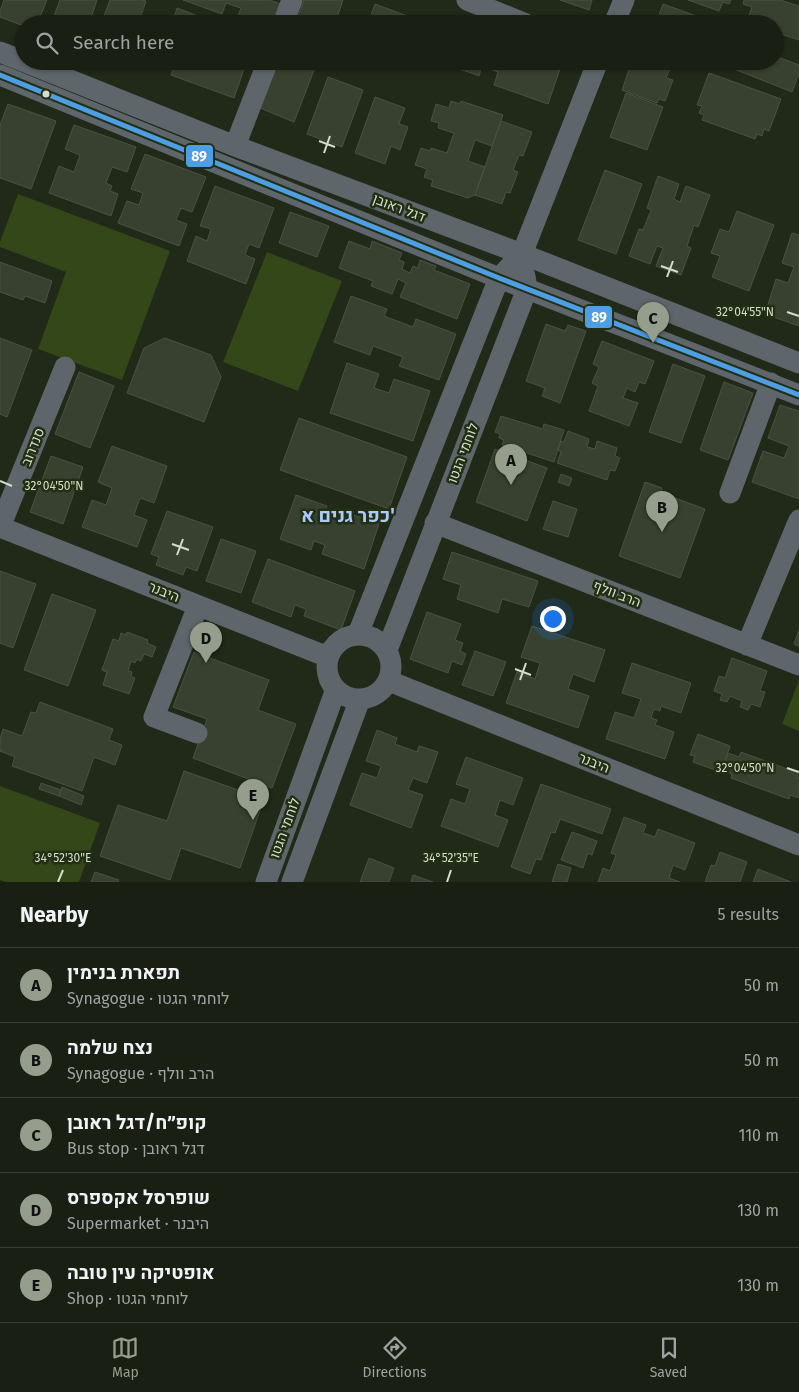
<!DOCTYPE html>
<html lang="en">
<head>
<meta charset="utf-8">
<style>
	:root { --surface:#191f13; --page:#22271c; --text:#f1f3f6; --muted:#9fa2a0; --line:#373d33; --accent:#959e8d }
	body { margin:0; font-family:"Fira Sans",Heebo,sans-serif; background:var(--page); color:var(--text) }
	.you { position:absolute; left:552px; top:618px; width:18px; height:18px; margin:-12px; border:4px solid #fff; border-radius:50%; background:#1a73e8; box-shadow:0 0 0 8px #1a73e833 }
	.badge { display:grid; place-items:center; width:32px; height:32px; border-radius:50%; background:var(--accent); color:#111; font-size:16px; font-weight:700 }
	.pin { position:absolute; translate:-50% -41px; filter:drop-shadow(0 1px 2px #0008) }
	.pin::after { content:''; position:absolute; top:26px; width:18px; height:15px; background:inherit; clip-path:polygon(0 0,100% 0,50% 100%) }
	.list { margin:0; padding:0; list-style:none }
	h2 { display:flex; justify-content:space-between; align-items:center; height:65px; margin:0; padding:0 20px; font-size:21px }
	h2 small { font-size:16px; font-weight:400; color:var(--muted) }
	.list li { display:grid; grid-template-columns:32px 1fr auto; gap:15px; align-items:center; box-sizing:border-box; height:75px; padding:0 20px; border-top:1px solid var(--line) }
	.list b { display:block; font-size:19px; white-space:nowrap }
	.list p { margin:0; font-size:16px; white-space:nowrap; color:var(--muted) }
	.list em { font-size:16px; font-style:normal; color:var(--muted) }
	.icon { flex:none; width:28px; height:28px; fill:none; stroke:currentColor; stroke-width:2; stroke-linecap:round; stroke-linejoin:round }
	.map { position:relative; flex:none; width:799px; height:882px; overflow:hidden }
	.search { position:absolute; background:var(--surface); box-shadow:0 1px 4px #0004; left:15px; right:15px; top:15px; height:55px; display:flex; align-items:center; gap:12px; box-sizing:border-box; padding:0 18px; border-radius:28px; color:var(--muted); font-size:19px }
	.sheet { height:440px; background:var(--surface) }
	nav { display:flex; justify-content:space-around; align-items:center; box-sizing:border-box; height:70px; border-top:1px solid var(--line); background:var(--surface); font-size:14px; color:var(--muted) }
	nav a { display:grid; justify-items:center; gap:2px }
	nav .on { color:var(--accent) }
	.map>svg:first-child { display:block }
	.green { fill:#334718 }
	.building { fill:#38412f; stroke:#4a5144 }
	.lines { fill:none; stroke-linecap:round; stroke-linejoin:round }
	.minor { stroke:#5e666b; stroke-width:21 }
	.bus-1-casing { stroke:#222f13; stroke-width:9 }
	.bus-1 { stroke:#4d9ee5; stroke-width:5 }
	.ticks { fill:none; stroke:#d4ddcc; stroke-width:2 }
	.bus-dot { fill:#d4ddcc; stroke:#222f13; stroke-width:2 }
	.labels { text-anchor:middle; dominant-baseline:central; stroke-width:5; stroke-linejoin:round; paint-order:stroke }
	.street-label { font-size:14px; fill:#d4ddcc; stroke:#222f13 }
	.district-label { font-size:19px; font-weight:bold; fill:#abcafd; stroke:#222f13 }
	.ticks-label { font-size:12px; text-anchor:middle; fill:#d4ddcc; stroke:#222f13; stroke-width:5; stroke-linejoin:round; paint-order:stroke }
	.line-badge { stroke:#222f13; stroke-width:2 }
	.badge-label { font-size:14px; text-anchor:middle; font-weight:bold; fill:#fff }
</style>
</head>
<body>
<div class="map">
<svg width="799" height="882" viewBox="0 0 799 882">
	<rect width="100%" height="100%" fill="#212919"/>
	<path class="green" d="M18 194 170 251 122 380 38 349 66 272 0 247V242Z
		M267 252 342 281 298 391 223 362Z
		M799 680V731L782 724Z
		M0 786 100 823 79 882H6L0 880Z"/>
	<path class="building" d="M4 0H47L37 24H24V26L0 17V11Z
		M60 0H97L89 24H51Z
		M110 0H142L146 1 138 24H101Z
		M183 0H269L284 5 277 24H250L237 19 241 8 226 3 222 14Z
		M304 0H343L335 24H318L298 17Z
		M560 0H592L589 10Z
		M688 0H731L729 4 723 2 719 11Z
		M744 0H780L799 6V40L775 32V24H753L747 22 752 7 743 4Z
		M375 4 421 21 419 24H368Z
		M663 4 716 23 715 24H656Z
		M177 8 214 22V24H172Z
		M775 56 799 65V73L792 92 724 65 726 61H775Z
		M176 61H261L259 68 246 63 234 98 171 75Z
		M278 61H308L316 65 294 122 260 108Z
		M438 61H549L561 66 548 104 494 85 498 72 482 66 479 76Z
		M632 61H665L672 64 666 78 673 80 665 101 659 99 657 103 622 90Z
		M709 73 781 99 769 131 764 129 762 136 757 134 755 139 702 120 704 115 699 113 702 106 697 105Z
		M328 77 363 90 342 147 307 134Z
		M626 93 663 107 647 150 610 137Z
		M375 97 405 108 399 124 408 127 400 150 391 146 385 164 355 153Z
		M451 101 460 104 461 101 503 115 492 146 475 140 468 161 485 167 475 195 468 198 431 186 433 180 424 177 427 169 415 165 421 148 430 151 431 148 447 153 454 133 438 128 439 123 431 121 436 104 449 108Z
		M8 104 56 121 31 189 0 178V125Z
		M501 121 532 132 523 156 519 155 513 170 518 172 510 193 506 192 502 204 475 195Z
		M74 125 136 147 127 172 112 167 106 183 112 186 110 191 118 194 111 216 49 193 59 166 74 172 80 155 65 149Z
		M145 154 206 177 192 212 181 208 176 220 187 224 179 246 118 223 127 201 139 205 143 193 131 189Z
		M605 170 642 184 616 254 578 240Z
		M658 176 679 184 674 199 680 202 686 186 710 195 698 227 694 225 687 246 691 248 681 275 656 266 663 248 657 246 650 264 629 256 639 229 643 230 651 210 647 208Z
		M215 186 274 208 259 248 249 244 245 255 255 259 246 284 187 261 196 236 207 241 211 229 200 226Z
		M737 211 774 225 749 291 712 277 720 256 711 253 720 229 729 232Z
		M290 212 329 226 317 257 279 243Z
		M792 233 799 235V326L765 314 776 279 788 283 794 267 782 263Z
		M349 241 370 249 372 241 402 253 399 260 404 262 402 269 410 273 413 266 418 268 420 260 436 266 434 270 470 284 457 319 400 297 406 283 398 279 392 294 371 286 373 281 339 268Z
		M0 262 52 281 45 303 25 296 23 300 0 292Z
		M351 296 387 309 384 316 413 327 416 319 456 334 439 380 399 366 403 357 373 346 370 355 334 342Z
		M546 324 565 331 568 325 586 331 560 403 542 396 545 388 526 381Z
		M0 338 32 350 7 417 0 414Z
		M165 338 211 355 221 377 204 422 127 393 144 348Z
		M602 341 654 361 645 384 639 382 635 392 627 388 623 398 638 403 629 426 589 411 598 386 592 383 599 367 593 364Z
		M347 363 379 374 374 388 389 393 394 379 430 391 413 441 330 413Z
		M673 364 705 376 681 443 649 432Z
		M79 372 114 386 90 448 55 434Z
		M724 382 753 393 728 460 700 450Z
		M780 405 799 411V499L752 482 763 451 784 458 789 446 768 438Z
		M501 416 543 429 544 424 564 430 554 462 502 445 504 440 499 438 500 434 495 432Z
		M299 418 407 457 389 509 280 470Z
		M568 431 589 439 587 447 595 449 597 441 617 448 615 456 620 458 615 471 610 470 607 480 557 463 561 452 558 450 561 441 564 442Z
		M112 446 167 466 154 503 140 498 134 515 147 520 137 547 82 527 92 500 106 505 112 488 98 482Z
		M495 449 547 468 527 521 476 502Z
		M51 456 83 467 63 524 30 512Z
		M561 474 572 478 569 486 558 482Z
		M645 482 662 488 661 493 705 509 680 578 619 556Z
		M296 495 327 506 324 515 334 519 337 509 379 524 364 569 322 554 325 545 314 541 311 550 280 539Z
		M553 501 577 509 568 537 543 529Z
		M167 511 213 527 197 571 186 567 183 575 156 565 159 557 151 554Z
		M221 539 256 551 241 593 206 581Z
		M452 552 538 581 529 607 502 599 498 613 457 599 461 585 443 579Z
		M268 559 355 591 341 630 304 616 306 609 295 605 291 617 252 602Z
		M0 571 36 584 13 648 0 643Z
		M52 594 96 610 68 686 24 670Z
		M427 612 461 624 455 640 463 643 460 651 466 654 462 665 452 661 448 673 410 659Z
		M532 626 605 650 594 682 573 674 568 689 589 696 578 728 506 703 517 672 535 679 540 663 521 657Z
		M799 630V646L794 644Z
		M127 632 148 640 147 643 156 647 152 657 144 654 141 661 137 659 135 663 131 661 128 671 132 672 131 677 135 678 129 694 103 685 107 672 102 670 113 639 119 641 121 633 126 635Z
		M475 651 506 662 493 696 462 685Z
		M194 652 269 680 258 710 296 724 272 788 193 758 207 719 173 707Z
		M732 658 767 671 760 691 765 692 760 707 751 704 748 710 740 707 742 701 730 696 727 702 720 700 722 694 714 691 719 676 725 678Z
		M632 663 691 683 681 713 661 706 660 711 654 709 651 718 657 720 655 725 674 732 665 759 606 739 615 712 634 718 641 699 622 693Z
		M40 702 113 729 109 740 122 745 115 765 94 757 82 791 12 766 15 757 0 751V739L3 729 22 736 31 712 36 713Z
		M377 730 397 738 395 744 417 752 419 746 438 752 427 783 413 778 408 790 423 795 411 828 350 805 362 773 377 778 381 766 366 761Z
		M698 734 730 746 723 767 717 764 715 770 693 762 695 756 690 755Z
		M741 752 798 773 797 778H799V798L790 795 789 799 731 778 732 774 722 770 728 753 739 757Z
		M466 757 523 778 513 805 500 800 495 815 508 820 498 847 441 826 451 799 465 804 470 789 456 784Z
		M184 771 264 799 240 868 181 848 170 880 100 856 118 805 167 821Z
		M41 783 61 790 59 796 39 789Z
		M541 784 611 809 602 834 560 819 555 833 551 832 541 860 536 859 530 874 511 867Z
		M62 787 84 796 81 805 59 796Z
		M624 817 646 825 643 833 655 837 658 829 695 843 685 870 673 865 669 878 680 882H598L603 868 610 871 616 855 611 853Z
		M572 832 597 841 592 855 588 853 583 868 561 860Z
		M720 852 747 862 740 882H705L711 865 715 866Z
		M369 858 394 868 389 882H360Z
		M558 864 571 868 567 882H552Z
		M758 869 791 882H753Z
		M95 872 119 880 118 882H91Z
		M413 875 433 882H411Z"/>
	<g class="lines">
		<path class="minor" d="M467 0 526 24
			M283 24 292 0
			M614 24 624 0
			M0 52 235 146 522 254 799 363
			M0 75 499 278 799 395
			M235 146 268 61
			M730 493 771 383
			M435 523 799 665
			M0 527 328 657
			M0 527 65 367
			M358 634 499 278 522 254 598 61
			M327 667a32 32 0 1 1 64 0a32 32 0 1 1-64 0Z
			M747 645 799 520
			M387 650 527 289 525 276
			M389 681 799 845
			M197 733 154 717 198 606
			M266 882 336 689
			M292 882 360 699"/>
		<defs>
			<path id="bus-1" d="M0 75 499 278 799 395"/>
		</defs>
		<use href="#bus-1" class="bus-1-casing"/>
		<use href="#bus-1" class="bus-1"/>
	</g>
	<path class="ticks" d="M319 141 335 147M324 153 330 136M661 266 678 272M667 277 673 261M787 312 799 316M0 481 12 486M172 544 189 550M177 555 183 539M515 669 531 675M520 680 526 663M787 768 799 772M58 882 63 870M447 882 451 870"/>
	<circle class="bus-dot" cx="46" cy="94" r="4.5"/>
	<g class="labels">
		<g class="street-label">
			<text transform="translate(399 208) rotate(21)">דגל ראובן</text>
			<text transform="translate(33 447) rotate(-68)">סנדרוב</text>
			<text transform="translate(463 453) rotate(-69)">לוחמי הגטו</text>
			<text transform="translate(164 592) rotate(22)">היבנר</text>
			<text transform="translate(617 594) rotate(21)">הרב וולף</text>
			<text transform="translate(594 763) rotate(22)">היבנר</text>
			<text transform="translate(285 828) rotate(-70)">לוחמי הגטו</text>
		</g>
		<g class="district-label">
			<text x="348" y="515">כפר גנים א'</text>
		</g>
	</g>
	<g class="ticks-label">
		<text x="745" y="316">32°04'55"N</text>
		<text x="54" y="490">32°04'50"N</text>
		<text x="745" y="772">32°04'50"N</text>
		<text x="63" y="862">34°52'30"E</text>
		<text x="451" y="862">34°52'35"E</text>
	</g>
	<g class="line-badge">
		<rect x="185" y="144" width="29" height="24" rx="5" fill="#4d9ee5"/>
		<rect x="584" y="305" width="29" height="24" rx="5" fill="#4d9ee5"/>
	</g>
	<g class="badge-label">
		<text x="199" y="161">89</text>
		<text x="599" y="322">89</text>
	</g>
</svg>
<div class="you"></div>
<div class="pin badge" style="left:511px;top:485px">A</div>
<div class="pin badge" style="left:662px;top:532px">B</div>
<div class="pin badge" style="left:653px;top:343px">C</div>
<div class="pin badge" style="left:206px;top:663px">D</div>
<div class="pin badge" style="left:253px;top:820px">E</div>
<div class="search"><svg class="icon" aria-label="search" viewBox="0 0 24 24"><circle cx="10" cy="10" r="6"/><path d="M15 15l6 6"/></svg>Search here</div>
</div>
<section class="sheet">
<h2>Nearby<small>5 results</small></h2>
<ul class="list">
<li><span class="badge">A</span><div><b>תפארת בנימין</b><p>Synagogue · לוחמי הגטו</p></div><em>50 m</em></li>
<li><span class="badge">B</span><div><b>נצח שלמה</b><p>Synagogue · הרב וולף</p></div><em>50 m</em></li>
<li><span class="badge">C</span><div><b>קופ״ח/דגל ראובן</b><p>Bus stop · דגל ראובן</p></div><em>110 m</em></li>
<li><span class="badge">D</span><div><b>שופרסל אקספרס</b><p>Supermarket · היבנר</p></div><em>130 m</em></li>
<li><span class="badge">E</span><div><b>אופטיקה עין טובה</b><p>Shop · לוחמי הגטו</p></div><em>130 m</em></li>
</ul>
</section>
<nav>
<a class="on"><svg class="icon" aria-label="map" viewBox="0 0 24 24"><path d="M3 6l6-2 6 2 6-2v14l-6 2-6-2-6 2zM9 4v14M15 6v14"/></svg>Map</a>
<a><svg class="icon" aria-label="directions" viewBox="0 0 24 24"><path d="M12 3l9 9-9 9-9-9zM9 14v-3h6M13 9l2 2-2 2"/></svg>Directions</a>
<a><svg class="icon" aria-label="saved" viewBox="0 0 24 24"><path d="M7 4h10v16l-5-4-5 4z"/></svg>Saved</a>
</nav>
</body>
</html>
